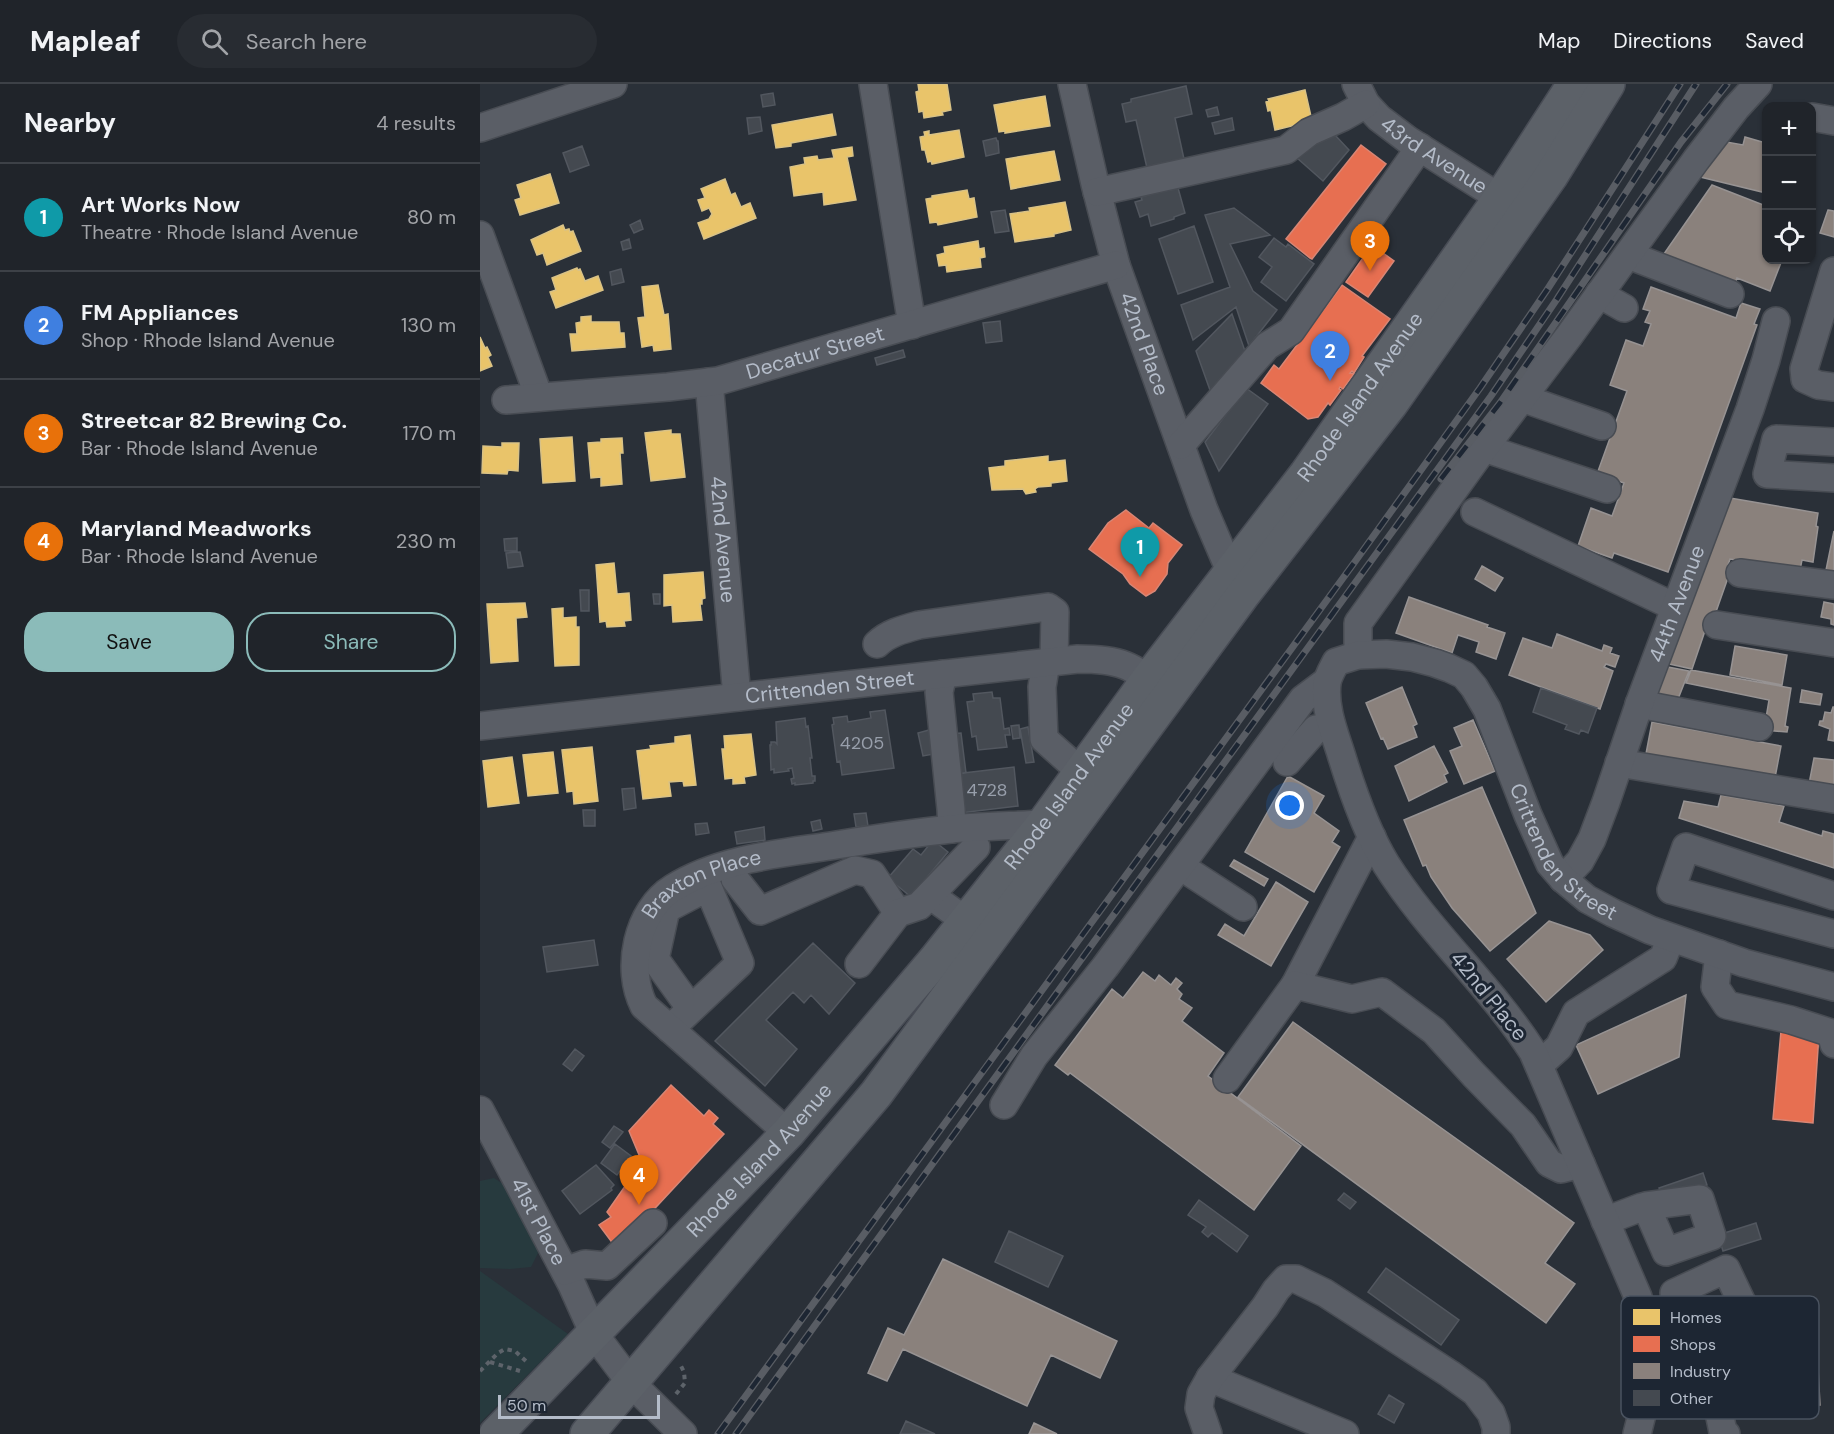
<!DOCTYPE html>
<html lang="en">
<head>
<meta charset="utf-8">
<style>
	:root { --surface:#20242a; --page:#282c32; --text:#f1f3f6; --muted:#a2a4a8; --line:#3d4147; --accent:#8bbbb9 }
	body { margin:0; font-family:"DM Sans",sans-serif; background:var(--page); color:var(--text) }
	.controls { position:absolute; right:18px; top:18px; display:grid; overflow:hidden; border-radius:12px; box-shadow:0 2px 4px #0004 }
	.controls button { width:54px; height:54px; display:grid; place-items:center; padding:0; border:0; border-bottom:2px solid var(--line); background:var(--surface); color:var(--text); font:30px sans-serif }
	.scale { position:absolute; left:18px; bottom:15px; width:162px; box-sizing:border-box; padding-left:6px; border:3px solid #b4bcc9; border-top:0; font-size:16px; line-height:21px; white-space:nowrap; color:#b4bcc9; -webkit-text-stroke:4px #1d2633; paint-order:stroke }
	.you { position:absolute; left:810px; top:722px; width:21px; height:21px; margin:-15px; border:4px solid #fff; border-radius:50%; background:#1a73e8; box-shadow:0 0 0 9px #1a73e833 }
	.badge { display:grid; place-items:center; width:39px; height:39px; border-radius:50%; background:var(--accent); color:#fff; font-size:20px; font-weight:700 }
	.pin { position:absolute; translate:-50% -50px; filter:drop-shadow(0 2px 3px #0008) }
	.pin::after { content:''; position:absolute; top:32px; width:21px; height:18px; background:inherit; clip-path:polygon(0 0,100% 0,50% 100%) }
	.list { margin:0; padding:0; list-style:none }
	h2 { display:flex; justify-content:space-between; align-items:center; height:78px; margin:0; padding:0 24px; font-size:26px }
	h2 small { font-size:20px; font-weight:400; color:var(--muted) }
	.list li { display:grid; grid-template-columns:39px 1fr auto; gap:18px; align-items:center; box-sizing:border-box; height:108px; padding:0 24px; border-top:2px solid var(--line) }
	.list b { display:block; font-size:22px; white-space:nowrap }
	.list p { margin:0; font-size:20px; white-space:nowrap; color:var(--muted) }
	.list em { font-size:20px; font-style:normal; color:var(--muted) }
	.actions { display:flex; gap:12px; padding:18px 24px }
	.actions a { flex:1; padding:14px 0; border:2px solid var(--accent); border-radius:24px; text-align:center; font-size:21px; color:var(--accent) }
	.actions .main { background:var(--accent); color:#111 }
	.icon { flex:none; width:33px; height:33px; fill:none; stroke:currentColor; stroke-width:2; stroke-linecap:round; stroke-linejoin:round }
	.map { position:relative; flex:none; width:1354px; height:1350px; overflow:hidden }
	header { display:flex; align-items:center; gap:36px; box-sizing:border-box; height:84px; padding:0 30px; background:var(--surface); border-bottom:2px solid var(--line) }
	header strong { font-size:28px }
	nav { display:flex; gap:33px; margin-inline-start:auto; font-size:21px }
	.search { width:420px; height:54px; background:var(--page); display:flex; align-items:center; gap:15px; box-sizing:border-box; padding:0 21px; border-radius:33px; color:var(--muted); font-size:22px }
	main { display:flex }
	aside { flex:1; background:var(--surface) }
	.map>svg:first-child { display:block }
	.green { fill:#273a3e }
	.homes { fill:#e9c46a; stroke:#d9c286; stroke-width:1.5 }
	.shops { fill:#e76f51; stroke:#d88675; stroke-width:1.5 }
	.industry { fill:#8a817c; stroke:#979393; stroke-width:1.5 }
	.building { fill:#444950; stroke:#52575f; stroke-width:1.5 }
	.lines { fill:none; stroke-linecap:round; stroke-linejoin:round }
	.minor-casing { stroke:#484c53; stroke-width:30 }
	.major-casing { stroke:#484c55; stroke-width:36 }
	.path { stroke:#5d636a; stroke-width:4; stroke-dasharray:4.5 4.5; stroke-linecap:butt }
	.minor { stroke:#5a5e66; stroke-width:27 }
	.major { stroke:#5c6168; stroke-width:33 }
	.rail-casing { stroke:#595d64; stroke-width:7 }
	.rail { stroke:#1d2633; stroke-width:4.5; stroke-dasharray:14; stroke-linecap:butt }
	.labels { text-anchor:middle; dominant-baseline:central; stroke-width:6; stroke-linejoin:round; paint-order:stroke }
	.number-label { font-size:18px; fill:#989fab }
	.street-label { font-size:21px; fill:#b4bcc9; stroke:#1d2633 }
	.key { fill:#1d2633; stroke:#4a5360; stroke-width:1.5 }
	.key-label { font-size:16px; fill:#b4bcc9 }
</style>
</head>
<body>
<header>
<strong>Mapleaf</strong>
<div class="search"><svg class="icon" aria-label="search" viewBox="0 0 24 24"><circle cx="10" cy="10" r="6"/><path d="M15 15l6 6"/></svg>Search here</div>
<nav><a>Map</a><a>Directions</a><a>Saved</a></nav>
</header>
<main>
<aside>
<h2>Nearby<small>4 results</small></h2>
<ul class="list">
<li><span class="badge" style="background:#0f9aa8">1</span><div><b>Art Works Now</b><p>Theatre · Rhode Island Avenue</p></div><em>80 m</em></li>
<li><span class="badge" style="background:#3f7fe0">2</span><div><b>FM Appliances</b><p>Shop · Rhode Island Avenue</p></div><em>130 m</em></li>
<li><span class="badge" style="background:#e8710a">3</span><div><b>Streetcar 82 Brewing Co.</b><p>Bar · Rhode Island Avenue</p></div><em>170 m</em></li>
<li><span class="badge" style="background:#e8710a">4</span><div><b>Maryland Meadworks</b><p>Bar · Rhode Island Avenue</p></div><em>230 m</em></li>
</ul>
<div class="actions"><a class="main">Save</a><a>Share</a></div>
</aside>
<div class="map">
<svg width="1354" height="1350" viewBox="0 0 1354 1350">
	<rect width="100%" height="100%" fill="#2a3038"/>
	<path class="green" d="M14 1094 28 1103 56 1155 58 1169 51 1183 30 1185 0 1184V1097Z
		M0 1187 88 1250 0 1339Z"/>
	<path class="homes" d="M438 0H467L471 26 462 28 463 31 444 34 443 27 439 28 436 8 439 7Z
		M825 6 832 37 795 46 791 26 788 27 786 18 789 17 788 15Z
		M565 12 570 42 525 49V47L519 48 514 21Z
		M352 30 356 51 311 59V62L296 64 292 41Z
		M479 46 484 73 452 80 451 77 448 78 445 66H442L440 53 445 52 444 48 449 47V51Z
		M372 63 373 72 367 73 376 116 344 121 343 108 314 112 310 83 325 80 324 74 337 72 338 76 354 74 352 66Z
		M574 67 580 96 531 105 526 75Z
		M70 90 79 119 40 131 35 116 41 114 37 101Z
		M245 95 251 111 255 109 261 123 270 119 276 134 224 155 218 139 229 135 232 130 229 124 222 127 218 116 225 114 221 105Z
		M487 106 489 115 494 114 497 133 458 141 457 138 450 139 446 115 452 114V112Z
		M585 118 591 146 574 150V152L535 158 530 130 550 127 549 124Z
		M83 141 85 146 89 145 90 148 93 147 101 167 67 181 63 169 57 171 51 156Z
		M498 157 499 165 504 164 505 173 500 174 501 183 467 188 466 181 459 182 457 171 465 169 464 163Z
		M97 184 98 186 100 185 105 197 118 192 123 206 76 224 70 208 76 206 72 194Z
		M178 201 184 231 188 230 191 265 174 267 173 261 162 263 158 234 165 233 162 203Z
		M111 232V238H139L140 249H144L145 263 92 267 90 250H97L96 239 101 238V233Z
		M0 253 5 264 7 263 11 271 8 273 12 282 0 287Z
		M191 346V350H200L205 393 171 397 165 349Z
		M92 353 95 397 63 399 60 355Z
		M142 354 143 369H140L142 400 121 402V393L111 394 108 359 121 358V355Z
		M22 359H39L38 387 28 386 27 390 2 389 3 362 22 363Z
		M568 372V378L585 376 587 397 571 399V402L558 403 555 405 556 408 546 410 543 405 512 406 509 384 525 382V377Z
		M134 479 137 510 149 509 151 536 144 537 145 542 127 543 126 537 120 538 116 481Z
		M223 488 225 514 222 515V520H220L222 536 193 538 192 521 184 522V491Z
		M45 519 47 533 36 534 38 577 11 579 7 520Z
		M83 524V534L96 533V543H99V581L75 582 72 525Z
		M271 650 276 691 264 693 265 699 253 700V694L245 695 242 665H245L244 652Z
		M210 651 216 701 204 702 203 697 189 698 191 712 163 715 157 667 171 665 170 662 195 659V653Z
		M112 663 118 717 94 720 93 707 87 708 82 666Z
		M73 668 78 709 48 712 43 671Z
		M32 673 39 719 8 723 3 677Z"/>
	<path class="shops" d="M881 61 906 80 832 175 830 174 806 155Z
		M892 161 914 177 888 213 866 198Z
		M862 201 910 235 882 272 884 273 874 289 872 287 870 289 874 290 863 305 860 303 859 305 861 306 850 321 848 319 838 333 828 335 781 299 794 281 799 285Z
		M646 426 669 444 673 439 702 461 688 479 687 490 675 507 666 512 650 500 643 490 609 465 628 439Z
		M1301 947 1339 950 1333 1039 1293 1035Z
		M191 1001 224 1032 229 1026 238 1034 233 1040 244 1050 137 1165 119 1141 131 1133 127 1128 162 1078 149 1047Z"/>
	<path class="industry" d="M1265 53 1286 59V109L1216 92 1241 57 1263 61Z
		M1232 101 1286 122V176H1302L1290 207 1257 194 1253 205 1179 177Z
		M1348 126 1354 127V153L1340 149Z
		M1171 203 1256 234 1261 219 1280 225 1274 240 1277 241 1188 488 1134 469 1132 474 1098 462 1111 424 1132 432 1144 399 1117 390 1147 307 1130 301 1146 256 1163 262 1171 240 1165 238 1170 227 1163 225Z
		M1250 414 1338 429 1336 442 1338 443 1333 478 1322 476 1320 486 1250 475 1246 487 1250 488 1232 539 1228 538 1212 585 1189 580Z
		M1354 447V493L1345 491Z
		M1002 482 1023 494 1015 507 995 495Z
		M929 513 1008 541 1007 543 1025 549 1016 575 996 568 999 558 978 551 972 569 916 549Z
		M1344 518 1354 520V541L1351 540V535L1341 533Z
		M1077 550 1122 567 1124 561 1132 564 1130 569 1139 572 1135 583 1126 580 1124 583 1133 587 1120 625 1029 591 1043 554 1072 564Z
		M1255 562 1307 571 1302 601 1250 591Z
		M1188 583 1209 587 1196 620 1176 615Z
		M1211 586 1311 604 1305 642 1308 643 1307 648 1284 646 1289 616 1206 599Z
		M922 603 937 640 933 642 937 653 908 665 903 654 901 655 886 619Z
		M1322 606 1342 610 1340 621 1320 618Z
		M1353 623H1354V657L1348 656 1350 645 1339 641 1340 637H1343L1345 628 1351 629Z
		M993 636 1015 687 984 700 970 667 982 662 974 644Z
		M1172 638 1301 662 1294 699 1165 675Z
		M954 662 968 689 964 691 967 698 929 717 915 682Z
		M1334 674 1354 676V705L1329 700Z
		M808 692 844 712 834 729 859 747 852 758 860 763 834 808 765 768Z
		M1002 703 1056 829 1010 867 972 824 951 793 946 781 943 782 924 736Z
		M1241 711 1304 722 1299 738 1342 752 1343 747 1354 750V784L1199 734 1204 717 1238 723Z
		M754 776 788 795 784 802 750 782Z
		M796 798 828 818 791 882 738 851 745 840 764 852Z
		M1069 837 1110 851 1123 866 1066 918 1027 875Z
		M663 888 675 897 679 891 691 901 696 894 702 899 697 905 702 910 699 915 712 924 702 937 744 969 728 992 821 1062 774 1126 590 989 588 991 575 981 632 905 643 914Z
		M1206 911 1199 973 1118 1010 1096 961Z
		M813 938 1094 1139 1065 1179 1095 1200 1066 1239 758 1013Z
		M463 1175 637 1257 620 1294 571 1271 547 1322 423 1265 407 1297 388 1289 408 1244 424 1251Z
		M1336 1246 1340 1321 1255 1326 1252 1274 1282 1268 1281 1264 1299 1248Z
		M554 1339 577 1350H549Z"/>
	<path class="building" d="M706 2 712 30 695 34 704 75 667 84 656 36 646 38 642 20 651 18V15Z
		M293 9 295 21 283 23 281 11Z
		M737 23 739 31 728 33 726 26Z
		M280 33 282 47 269 50 267 34Z
		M752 34 754 46 735 50 732 39Z
		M844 44 854 52 855 51 869 66 843 97 817 74Z
		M516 54 517 57H518L519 69 506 72 503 57Z
		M102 62 109 81 90 88 83 69Z
		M687 99 689 106 698 104 705 129 694 133V135L671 142 668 130 660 133 655 118 662 116 661 113 675 109 674 106Z
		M754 124 790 151 750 160 773 207 797 226 769 262 756 223 713 256 701 221 750 203 725 131Z
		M525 126 529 147 515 149 511 128Z
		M160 136 163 145 154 149 150 141Z
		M714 142 733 198 698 210 679 155Z
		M794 154 806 163 808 160 834 180 806 217 781 198 792 183 779 173Z
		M149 155 151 164 143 166 141 158Z
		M141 185 144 198 132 201 130 188Z
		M752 230 765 267 731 309 716 267Z
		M520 237 522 257 506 259 503 239Z
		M423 266 425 273 397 281 395 274Z
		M766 304 788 320 739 387 725 358Z
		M37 454V467H25L24 455Z
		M40 468 43 482 28 484 26 469Z
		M100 506H109V527H101Z
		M173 510H180V520H174Z
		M1061 604 1117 624 1108 649 1101 646 1099 650 1085 645 1087 641 1053 628Z
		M512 608 513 614H520L524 645 529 644 530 651H525L527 663 498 666 496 652 492 653 487 618 494 617 493 610Z
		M405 626 414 684 362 691 360 677 357 678 352 641 354 640 353 634 367 632 368 638 391 634 390 628Z
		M325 634 326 643 328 642 332 674H330L332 692H335V697H333V699L315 701V699L312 700 311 695 314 694 312 684 308 685 309 687 294 689V685L291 686 290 661H291V658H295L297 660 296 638Z
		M539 641 540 654 533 655 531 642Z
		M548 643 554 678 546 679 540 645Z
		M449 646 454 670 443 672 438 649Z
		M481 649 486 689 473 690 468 650Z
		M534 683 538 722 480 729 475 690Z
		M154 704 156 724 144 726 142 705Z
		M103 726H115V742H104Z
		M386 729 388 742 376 743 374 730Z
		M340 736 342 745 333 747 331 738Z
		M227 739 229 749 216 751 215 740Z
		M284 743 285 756 257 760 255 748Z
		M453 756 468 768 431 813 408 794 433 765 441 771Z
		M114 856 118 881 67 888 63 863Z
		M333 859 375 899 349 930 331 911 324 919 313 908 286 936 317 965 285 1002 235 957Z
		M95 965 104 972 92 987 83 980Z
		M134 1042 143 1048 130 1064 122 1058Z
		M135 1060 151 1072 137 1091 121 1079Z
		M116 1081 134 1101 131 1104 132 1106 100 1130 82 1107Z
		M1223 1089 1227 1101 1183 1116 1179 1104Z
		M864 1109 876 1118 870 1125 858 1116Z
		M719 1116 768 1152 757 1168 732 1149 728 1153 722 1148 726 1143 708 1131Z
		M1276 1139 1281 1155 1243 1167 1238 1151Z
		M529 1147 583 1172 568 1203 515 1178Z
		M906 1184 979 1236 961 1261 888 1208Z
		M909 1311 924 1320 914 1339 898 1330Z
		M426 1337 455 1350H420Z"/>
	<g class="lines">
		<defs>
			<g id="minor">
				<path d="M393 0 432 241"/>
				<path id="s1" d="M592 0 615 100 636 181 724 426 757 503"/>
				<path id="s2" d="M876 0 886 20 899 34 928 56 1036 124"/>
				<path d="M1332 33 1354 37"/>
				<path d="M0 44 133 0"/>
				<path d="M617 108 806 66 829 48 863 33 886 20"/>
				<path d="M0 151 59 313"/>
				<path d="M1148 171 1250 210"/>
				<path d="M1354 187 1324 285 1325 295 1338 301 1354 303"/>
				<path d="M1119 210 1144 224"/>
				<path id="s3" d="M229 298 257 613"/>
				<path d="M1042 314 1122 342"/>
				<path id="s4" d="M26 316 188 303 238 297 636 181"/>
				<path d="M1354 358 1296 355 1287 390 1354 394"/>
				<path d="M701 361 787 262 811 247 940 63"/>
				<path d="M1004 364 1127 405"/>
				<path d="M995 428 1195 523"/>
				<path d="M1260 489 1354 501"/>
				<path d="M1237 541 1354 559"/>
				<path d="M397 560C408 549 424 545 439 541L568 523 575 528 574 577"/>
				<path d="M878 571V539L1004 364 1089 252 1216 76 1256 24 1278 0"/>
				<path d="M566 578 562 603 564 655 601 688"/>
				<path d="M463 590 459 608 471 725 472 745"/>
				<path d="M1159 620 1279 643"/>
				<path id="s5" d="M0 642 598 575C641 575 651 581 685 607"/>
				<path d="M807 678 836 645"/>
				<path d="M1139 679 1354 715"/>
				<path d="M700 782 763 823"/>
				<path d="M255 795 280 827 375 786 392 790 418 829"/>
				<path id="s6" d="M1083 795 1100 777 1112 755 1126 718 1161 615 1270 325 1286 276 1296 237"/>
				<path d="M450 811 486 837"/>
				<path d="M1354 812 1206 763 1191 806 1354 850"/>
				<path d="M1239 870 1235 903 1247 921 1311 936 1351 949 1354 960"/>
				<path d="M379 880 418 829 439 822 496 763"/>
				<path d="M815 901 892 753"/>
				<path d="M190 945 260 879 228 803 186 825 175 875 211 925"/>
				<path d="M1059 981 1079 963 1096 929 1183 874 1191 854"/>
				<path d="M747 995 815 901 872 915 902 908 954 947 994 991 1043 1041 1069 1079 1081 1085 1101 1080"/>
				<path d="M524 1021 554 972 625 883 823 615 847 597"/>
				<path id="s7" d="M0 1026 92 1201 114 1250 151 1299 203 1350"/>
				<path id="s8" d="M308 1049 164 922C145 885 157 826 193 804 239 775 297 770 350 762 388 756 425 750 463 746 496 742 530 742 563 740"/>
				<path d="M1125 1137 1162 1123 1166 1122 1220 1115 1232 1152 1186 1168 1166 1122"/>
				<path d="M85 1187 105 1180 127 1182 173 1139"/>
				<path d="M1168 1251 1196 1245 1264 1223 1246 1185 1194 1209 1206 1242"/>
				<path d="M1227 1269 1243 1348 1246 1350"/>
				<path d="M730 1294 865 1350"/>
				<path d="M728 1350 719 1324 721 1310 730 1294 785 1223 796 1206 806 1195H816L845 1209 970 1290 995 1308 1011 1329 1016 1343V1350"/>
				<path id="s9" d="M1157 1350C1164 1323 1171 1295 1171 1268 1171 1249 1163 1231 1158 1213L1053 968C1010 901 949 848 906 780 887 749 872 706 861 670 854 648 844 623 847 599 848 592 853 584 856 578L878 571 906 570 932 573 955 579 969 584 984 591 994 603 1007 625 1048 731 1070 780 1083 795 1107 815 1133 829 1170 846 1264 879 1354 903"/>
			</g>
			<g id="major">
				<path id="s10" d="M16 1350 308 1049 455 876 563 740 669 594 826 390 1020 114 1094 0"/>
				<path d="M107 1350 396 1010 762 512 911 320 1071 92 1128 0"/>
			</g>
		</defs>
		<use href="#minor" class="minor-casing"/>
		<use href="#major" class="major-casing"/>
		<path class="path" d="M10 1278 40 1287
			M0 1287 18 1269 25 1265 35 1267 48 1279
			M196 1310 205 1299 204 1288 200 1280"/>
		<use href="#minor" class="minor"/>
		<use href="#major" class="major"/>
		<defs>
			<path id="rail" d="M961 395 1020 319 1201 58 1247 0
				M238 1350 874 479 1000 304 1067 206 1200 0
				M256 1350 1011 312 1077 215 1216 0"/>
		</defs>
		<use href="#rail" class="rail-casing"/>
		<use href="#rail" class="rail"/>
	</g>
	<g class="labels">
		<g class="number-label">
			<text x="382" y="659">4205</text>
			<text x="507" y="706">4728</text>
		</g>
		<g class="street-label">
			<text stroke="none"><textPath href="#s2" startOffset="108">43rd Avenue</textPath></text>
			<text stroke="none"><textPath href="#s1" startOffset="270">42nd Place</textPath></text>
			<text stroke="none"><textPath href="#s4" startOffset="314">Decatur Street</textPath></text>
			<text stroke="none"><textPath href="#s10" startOffset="1352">Rhode Island Avenue</textPath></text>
			<text stroke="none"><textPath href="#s3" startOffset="158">42nd Avenue</textPath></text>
			<text stroke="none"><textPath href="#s6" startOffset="300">44th Avenue</textPath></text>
			<text stroke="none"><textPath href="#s5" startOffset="352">Crittenden Street</textPath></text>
			<text stroke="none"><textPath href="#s10" startOffset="866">Rhode Island Avenue</textPath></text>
			<text stroke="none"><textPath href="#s9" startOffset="1200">Crittenden Street</textPath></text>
			<text stroke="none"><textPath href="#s8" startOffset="351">Braxton Place</textPath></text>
			<text transform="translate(1009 912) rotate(51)">42nd Place</text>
			<text stroke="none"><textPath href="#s10" startOffset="380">Rhode Island Avenue</textPath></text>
			<text stroke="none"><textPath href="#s7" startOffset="126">41st Place</textPath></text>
		</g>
	</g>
	<rect x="1141" y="1212" width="198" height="123" rx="9" class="key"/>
	<rect x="1153" y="1225" width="27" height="16" fill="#e9c46a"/>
	<rect x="1153" y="1252" width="27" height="16" fill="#e76f51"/>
	<rect x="1153" y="1279" width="27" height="16" fill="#8a817c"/>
	<rect x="1153" y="1306" width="27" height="16" fill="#444950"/>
	<g class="key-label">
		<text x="1190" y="1239">Homes</text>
		<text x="1190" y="1266">Shops</text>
		<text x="1190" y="1293">Industry</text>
		<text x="1190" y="1320">Other</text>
	</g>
</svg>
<div class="controls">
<button>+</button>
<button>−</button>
<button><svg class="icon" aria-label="locate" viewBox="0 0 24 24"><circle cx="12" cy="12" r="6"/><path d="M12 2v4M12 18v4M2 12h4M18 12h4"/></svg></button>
</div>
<div class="scale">50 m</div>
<div class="you"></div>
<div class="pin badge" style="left:660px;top:493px;background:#0f9aa8">1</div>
<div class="pin badge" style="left:850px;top:297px;background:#3f7fe0">2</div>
<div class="pin badge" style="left:890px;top:187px;background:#e8710a">3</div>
<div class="pin badge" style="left:159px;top:1121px;background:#e8710a">4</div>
</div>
</main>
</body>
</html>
